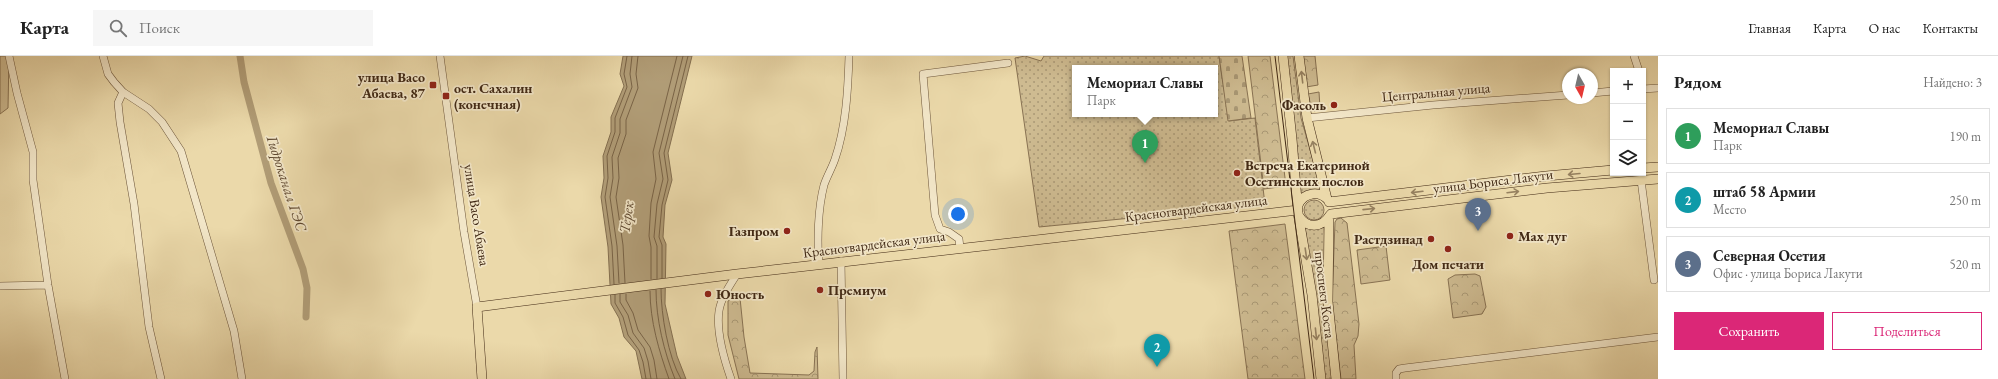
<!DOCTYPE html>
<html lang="ru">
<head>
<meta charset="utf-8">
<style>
	:root { --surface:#fff; --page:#f6f6f6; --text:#222; --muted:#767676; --line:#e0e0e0; --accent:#db2777 }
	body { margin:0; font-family:"EB Garamond",serif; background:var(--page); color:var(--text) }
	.controls { position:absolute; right:12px; top:12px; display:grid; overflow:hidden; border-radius:0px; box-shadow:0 1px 3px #0004 }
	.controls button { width:36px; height:36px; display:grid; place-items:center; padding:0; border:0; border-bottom:1px solid var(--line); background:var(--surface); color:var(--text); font:20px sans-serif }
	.compass { position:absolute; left:1562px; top:12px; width:36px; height:36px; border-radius:50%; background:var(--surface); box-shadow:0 1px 3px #0004; rotate:172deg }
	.you { position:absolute; left:958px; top:158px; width:14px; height:14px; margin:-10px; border:3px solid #fff; border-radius:50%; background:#1a73e8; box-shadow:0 0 0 6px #1a73e833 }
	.badge { display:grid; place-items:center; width:26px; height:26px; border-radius:50%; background:var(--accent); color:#fff; font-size:13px; font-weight:700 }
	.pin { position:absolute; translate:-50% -33px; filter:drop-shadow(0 1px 2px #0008) }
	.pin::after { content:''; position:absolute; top:21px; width:14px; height:12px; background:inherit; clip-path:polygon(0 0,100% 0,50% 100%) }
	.popup { position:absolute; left:1072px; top:9px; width:146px; height:52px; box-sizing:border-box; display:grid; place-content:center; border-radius:0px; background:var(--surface); filter:drop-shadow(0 1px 3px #0005); font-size:13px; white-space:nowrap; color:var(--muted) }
	.popup b { font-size:15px; color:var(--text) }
	.popup::after { content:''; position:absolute; left:50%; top:100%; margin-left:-8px; border:8px solid transparent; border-top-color:var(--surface) }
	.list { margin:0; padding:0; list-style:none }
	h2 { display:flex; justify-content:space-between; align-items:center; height:52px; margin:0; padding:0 16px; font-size:17px }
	h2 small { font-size:13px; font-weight:400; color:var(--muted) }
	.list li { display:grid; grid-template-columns:26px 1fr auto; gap:12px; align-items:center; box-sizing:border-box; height:56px; margin:0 8px 8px; padding:0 8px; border:1px solid var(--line); border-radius:0px }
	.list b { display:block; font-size:15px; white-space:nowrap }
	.list p { margin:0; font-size:13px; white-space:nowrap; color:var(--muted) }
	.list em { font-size:13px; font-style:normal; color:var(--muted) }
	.actions { display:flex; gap:8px; padding:12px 16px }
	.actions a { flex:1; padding:9px 0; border:1px solid var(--accent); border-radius:0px; text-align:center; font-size:14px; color:var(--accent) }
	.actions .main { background:var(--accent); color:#fff }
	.icon { flex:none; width:22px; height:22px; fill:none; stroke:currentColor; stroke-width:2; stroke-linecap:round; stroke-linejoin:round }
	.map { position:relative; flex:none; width:1658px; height:323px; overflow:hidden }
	header { display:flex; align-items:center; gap:24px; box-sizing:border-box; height:56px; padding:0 20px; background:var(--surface); border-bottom:1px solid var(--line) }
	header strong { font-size:19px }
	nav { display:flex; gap:22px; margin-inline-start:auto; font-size:14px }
	.search { width:280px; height:36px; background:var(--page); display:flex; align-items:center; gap:10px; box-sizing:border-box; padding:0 14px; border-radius:0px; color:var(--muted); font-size:15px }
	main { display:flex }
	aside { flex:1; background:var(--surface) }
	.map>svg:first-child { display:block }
	.grass { fill:url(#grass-dots); stroke:#887253; fill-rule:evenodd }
	.forest { fill:url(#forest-crowns); stroke:#887253 }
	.cemetery { fill:url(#cemetery-stones); stroke:#887253 }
	.garden { fill:#cebb91; stroke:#887253 }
	.water { fill:#b19d77; stroke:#846f50 }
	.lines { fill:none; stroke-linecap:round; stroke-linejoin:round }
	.shore { stroke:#796346; stroke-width:1 }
	.canal { stroke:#b19d77; stroke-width:7 }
	.minor-casing { stroke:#6c553a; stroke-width:8 }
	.major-casing { stroke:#412915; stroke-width:10 }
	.minor { stroke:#f2e6c8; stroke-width:7 }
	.major { stroke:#ebd9aa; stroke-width:9 }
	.tram { stroke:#412915; stroke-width:1 }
	.oneway { stroke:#968160 }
	.poi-dot { fill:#8f2418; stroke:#f2e6c8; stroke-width:1.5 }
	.labels { text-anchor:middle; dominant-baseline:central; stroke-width:3.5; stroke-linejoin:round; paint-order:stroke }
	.poi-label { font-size:14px; font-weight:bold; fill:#412915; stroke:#f2e6c8; text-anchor:start }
	.street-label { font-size:14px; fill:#412915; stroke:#f2e6c8 }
	.water-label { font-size:15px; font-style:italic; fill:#5d462e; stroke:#f2e6c8 }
</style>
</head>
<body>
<header>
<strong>Карта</strong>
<div class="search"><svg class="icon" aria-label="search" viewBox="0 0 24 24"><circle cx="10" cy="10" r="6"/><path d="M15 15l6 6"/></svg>Поиск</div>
<nav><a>Главная</a><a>Карта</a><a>О нас</a><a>Контакты</a></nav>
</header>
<main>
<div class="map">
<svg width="1658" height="323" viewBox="0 0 1658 323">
	<defs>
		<pattern id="grass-dots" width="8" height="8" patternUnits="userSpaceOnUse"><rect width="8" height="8" fill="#cebb91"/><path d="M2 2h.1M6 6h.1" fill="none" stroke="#a99875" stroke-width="1.8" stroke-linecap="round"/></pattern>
		<pattern id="forest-crowns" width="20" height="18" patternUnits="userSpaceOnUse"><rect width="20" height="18" fill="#cebb91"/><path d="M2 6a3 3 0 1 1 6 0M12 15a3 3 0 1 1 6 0" fill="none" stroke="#a99875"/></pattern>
		<pattern id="cemetery-stones" width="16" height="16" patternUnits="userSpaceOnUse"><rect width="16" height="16" fill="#cebb91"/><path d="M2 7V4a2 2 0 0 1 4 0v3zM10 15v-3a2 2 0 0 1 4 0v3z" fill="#a99875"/></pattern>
	</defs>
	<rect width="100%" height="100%" fill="#ebd9aa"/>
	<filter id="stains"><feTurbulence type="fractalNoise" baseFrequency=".005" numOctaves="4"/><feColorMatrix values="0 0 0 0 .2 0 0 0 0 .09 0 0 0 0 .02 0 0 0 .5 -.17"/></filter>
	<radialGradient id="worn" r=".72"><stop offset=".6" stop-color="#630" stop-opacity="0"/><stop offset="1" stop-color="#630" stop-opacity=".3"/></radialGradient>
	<path class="grass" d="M1025 0 1041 5 1044 0H1219L1229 65 1255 62 1265 149 1039 171 1015 2ZM1075 12H1215V58H1075Z
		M1287 0H1293L1301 62 1322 136 1301 139Z
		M1304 154a10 10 0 1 1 20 0a10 10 0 1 1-20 0Z
		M1324 170 1333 323H1325L1305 171Z"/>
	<path class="forest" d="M1248 0H1270L1286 130 1264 133Z
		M1302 0H1315L1318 29 1306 31Z
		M1319 36 1320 52 1315 55 1312 54 1308 38Z
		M1341 162 1347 167 1359 268 1358 280 1354 289 1356 323H1341L1332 247 1335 166 1337 163Z
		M1285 168 1305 323H1248L1229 175Z
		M1386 190 1390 224 1361 228 1357 194Z
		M1475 218 1480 220 1486 251 1482 258 1453 262 1448 223 1455 219Z
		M734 241 740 242 744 281 750 317 809 319 814 315 815 296 817 291 818 323H739L728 279V245Z"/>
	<path class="cemetery" d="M1219 0H1242L1251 62 1228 65Z"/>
	<path class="garden" d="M0 0H9L8 52 0 58Z"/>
	<path class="water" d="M623 0H692L668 97 672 124 665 149 663 181 666 188 665 248 677 300 686 323H642L636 295 624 281 619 262 611 248 608 191 601 141 604 122 603 100 611 76V61L624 30 620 18Z"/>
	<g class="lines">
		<path class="shore" d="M662 222V189L659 181 662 149 668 124 664 97 688 0
			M651 223V191L649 180 651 147 656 123 653 96 677 0
			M657 223V190L654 181 657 148 663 123 659 97 683 0
			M619 227 617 190 610 141 613 122 612 101 620 77V63L632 31 630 18 632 0
			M625 227 623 189 616 141 619 122 618 102 626 78V64L638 32 636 18 638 0
			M614 228 612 190 605 141 608 122 607 100 615 76V62L627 31 624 18 627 0
			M661 233C661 258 668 301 681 323
			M656 234C656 263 664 296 675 323
			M650 235C650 265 659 295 669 323
			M620 238V246L628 259 633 277 644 292 648 305 651 323
			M626 238V244L633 257 638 274 650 291 654 304 657 323
			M615 239V247L623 261 628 279 639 294 643 306 646 323"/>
		<path class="canal" d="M240 0 244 26 271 127 303 213 307 232 306 261"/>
		<defs>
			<path id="minor" d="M9 0 17 37 33 96V124L48 229 65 323
				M103 0 108 18 114 26 123 36 149 53 162 66 181 95 234 275 242 323
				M440 0 464 176 477 251
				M1634 0 1639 15
				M1643 33 1658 32
				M123 36 118 47 120 66 134 148 149 271 161 323
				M1592 37 1613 35
				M1307 62 1433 49 1568 39
				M1641 124 1654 224
				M960 192 959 183 949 176 940 173 935 159 923 18 1008 7
				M841 205 843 323
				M819 208C817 184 818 152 824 129 827 120 832 112 835 103 846 71 848 34 849 0
				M0 230 48 229
				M731 323C724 303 716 276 719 255 721 242 730 229 737 218
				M1396 323V317L1399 313 1405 312 1658 281"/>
			<path id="major" d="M1283 0 1292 83 1298 157 1312 239 1321 323
				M1299 0 1307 62 1327 143
				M1643 112 1658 111
				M1329 146 1546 120 1613 114
				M1298 149C1304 136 1320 134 1329 145
				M1331 158 1547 132 1658 123
				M1299 160C1307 173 1322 172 1330 159
				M1329 162 1328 246 1336 323
				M482 323 477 251 737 218 1298 154"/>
		</defs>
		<use href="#minor" class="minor-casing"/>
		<use href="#major" class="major-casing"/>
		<use href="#minor" class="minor"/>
		<use href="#major" class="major"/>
		<path class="tram" d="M1275 0 1314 323"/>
	</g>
	<defs><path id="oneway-shaft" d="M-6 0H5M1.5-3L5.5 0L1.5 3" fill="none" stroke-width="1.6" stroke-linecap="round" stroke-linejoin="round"/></defs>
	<g class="oneway">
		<use href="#oneway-shaft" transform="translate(1302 21) rotate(-97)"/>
		<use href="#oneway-shaft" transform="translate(1314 91) rotate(-104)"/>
		<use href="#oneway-shaft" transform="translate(1574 118) rotate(175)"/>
		<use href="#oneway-shaft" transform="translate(1417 136) rotate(173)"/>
		<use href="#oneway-shaft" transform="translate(1513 136) rotate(-7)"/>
		<use href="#oneway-shaft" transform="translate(1369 153) rotate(-6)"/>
		<use href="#oneway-shaft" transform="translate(1306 198) rotate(82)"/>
		<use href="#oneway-shaft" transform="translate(1316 278) rotate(84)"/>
	</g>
	<g class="poi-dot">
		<rect x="429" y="25" width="8" height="8" rx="2"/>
		<rect x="442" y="36" width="8" height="8" rx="2"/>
		<circle cx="1334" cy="49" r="4"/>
		<circle cx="1237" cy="117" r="4"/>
		<circle cx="787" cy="175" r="4"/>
		<circle cx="1510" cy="180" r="4"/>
		<circle cx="1431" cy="183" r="4"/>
		<circle cx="1448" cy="193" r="4"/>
		<circle cx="820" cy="234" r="4"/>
		<circle cx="708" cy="238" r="4"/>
	</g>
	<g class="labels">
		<g class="poi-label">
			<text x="425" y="21" text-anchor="end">улица Васо<tspan x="425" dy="16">Абаева, 87</tspan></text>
			<text x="454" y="32">ост. Сахалин<tspan x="454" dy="16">(конечная)</tspan></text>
			<text x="1326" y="49" text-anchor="end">Фасоль</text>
			<text x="1245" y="109">Встреча Екатериной<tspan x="1245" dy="16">Осетинских послов</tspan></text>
			<text x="779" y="175" text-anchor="end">Газпром</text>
			<text x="1518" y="180">Мах дуг</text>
			<text x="1423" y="183" text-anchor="end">Растдзинад</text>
			<text x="1448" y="208" text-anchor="middle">Дом печати</text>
			<text x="828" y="234">Премиум</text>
			<text x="716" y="238">Юность</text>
		</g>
		<g class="street-label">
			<text transform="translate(1436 36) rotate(-5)">Центральная улица</text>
			<text transform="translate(1493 125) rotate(-7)">улица Бориса Лакути</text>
			<text transform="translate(1196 152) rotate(-7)">Красногвардейская улица</text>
			<text transform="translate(477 159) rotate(81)">улица Васо Абаева</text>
			<text transform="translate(874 188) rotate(-7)">Красногвардейская улица</text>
			<text transform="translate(1325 239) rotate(83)">проспект Коста</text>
		</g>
		<g class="water-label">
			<text transform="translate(287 127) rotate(72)">Гидроканал ГЭС</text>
			<text transform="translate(626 161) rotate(-82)">Терек</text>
		</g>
	</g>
	<rect width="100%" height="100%" filter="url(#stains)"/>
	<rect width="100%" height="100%" fill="url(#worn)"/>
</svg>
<div class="controls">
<button>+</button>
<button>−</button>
<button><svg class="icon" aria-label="layers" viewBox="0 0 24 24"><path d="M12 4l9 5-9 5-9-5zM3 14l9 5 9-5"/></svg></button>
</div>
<svg class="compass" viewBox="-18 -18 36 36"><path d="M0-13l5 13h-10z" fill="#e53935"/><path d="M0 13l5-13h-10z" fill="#767676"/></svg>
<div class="you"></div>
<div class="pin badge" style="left:1145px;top:107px;background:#2e9e5b">1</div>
<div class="popup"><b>Мемориал Славы</b>Парк</div>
<div class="pin badge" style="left:1157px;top:311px;background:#0f9aa8">2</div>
<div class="pin badge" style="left:1478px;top:175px;background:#5c6f8a">3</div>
</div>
<aside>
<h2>Рядом<small>Найдено: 3</small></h2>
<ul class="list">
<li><span class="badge" style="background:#2e9e5b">1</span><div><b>Мемориал Славы</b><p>Парк</p></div><em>190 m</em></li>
<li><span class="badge" style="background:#0f9aa8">2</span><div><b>штаб 58 Армии</b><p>Место</p></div><em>250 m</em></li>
<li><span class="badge" style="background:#5c6f8a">3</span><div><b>Северная Осетия</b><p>Офис · улица Бориса Лакути</p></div><em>520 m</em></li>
</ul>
<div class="actions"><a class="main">Сохранить</a><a>Поделиться</a></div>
</aside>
</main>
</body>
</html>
